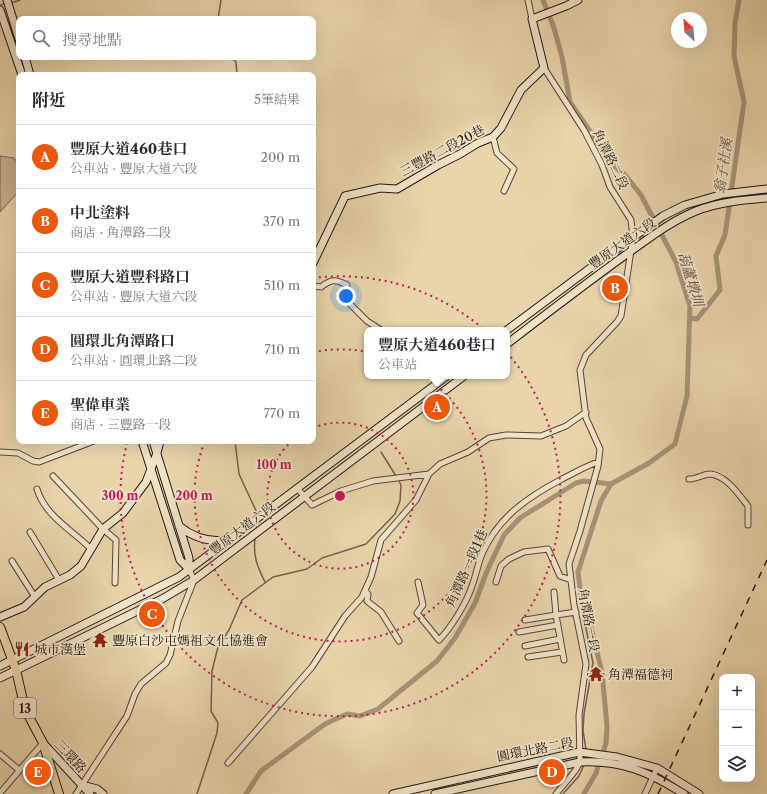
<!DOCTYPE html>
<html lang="zh-TW">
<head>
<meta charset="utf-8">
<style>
	:root { --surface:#fff; --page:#f2f2f3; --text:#2b2b33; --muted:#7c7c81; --line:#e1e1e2; --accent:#ea580c }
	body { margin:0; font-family:"Libre Caslon Text","Noto Serif TC",serif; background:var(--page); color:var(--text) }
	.controls { position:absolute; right:12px; bottom:12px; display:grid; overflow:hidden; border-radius:8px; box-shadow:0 4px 16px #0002 }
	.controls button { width:36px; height:36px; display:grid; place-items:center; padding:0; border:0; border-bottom:1px solid var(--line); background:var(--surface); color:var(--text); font:20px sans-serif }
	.compass { position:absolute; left:671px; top:12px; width:36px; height:36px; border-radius:50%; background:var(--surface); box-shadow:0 4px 16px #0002; rotate:334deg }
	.you { position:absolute; left:346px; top:296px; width:14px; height:14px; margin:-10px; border:3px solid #fff; border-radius:50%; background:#1a73e8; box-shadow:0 0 0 6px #1a73e833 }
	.badge { display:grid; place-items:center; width:26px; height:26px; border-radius:50%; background:var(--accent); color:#fff; font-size:13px; font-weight:700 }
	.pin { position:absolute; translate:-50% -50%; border:2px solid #fff; box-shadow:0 1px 4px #0006 }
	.popup { position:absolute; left:364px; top:327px; width:146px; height:52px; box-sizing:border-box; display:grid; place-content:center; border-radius:8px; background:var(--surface); filter:drop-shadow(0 1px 3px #0005); font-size:13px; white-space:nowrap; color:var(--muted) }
	.popup b { font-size:15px; color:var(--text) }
	.popup::after { content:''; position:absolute; left:50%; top:100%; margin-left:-8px; border:8px solid transparent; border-top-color:var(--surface) }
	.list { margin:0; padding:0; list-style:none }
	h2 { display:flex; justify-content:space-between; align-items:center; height:52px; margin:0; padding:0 16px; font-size:17px }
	h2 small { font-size:13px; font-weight:400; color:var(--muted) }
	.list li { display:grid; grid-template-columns:26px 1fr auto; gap:12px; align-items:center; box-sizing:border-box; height:64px; padding:0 16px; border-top:1px solid var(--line) }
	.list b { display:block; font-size:15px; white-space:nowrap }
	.list p { margin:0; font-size:13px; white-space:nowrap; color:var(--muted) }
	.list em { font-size:13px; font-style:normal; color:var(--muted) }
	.icon { flex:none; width:22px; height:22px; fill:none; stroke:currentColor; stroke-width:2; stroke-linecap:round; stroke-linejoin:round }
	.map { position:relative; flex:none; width:767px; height:794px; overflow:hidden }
	.search { position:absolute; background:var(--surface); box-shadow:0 4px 16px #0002; left:16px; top:16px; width:300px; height:44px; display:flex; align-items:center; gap:10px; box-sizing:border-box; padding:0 14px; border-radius:8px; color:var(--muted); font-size:15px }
	.panel { position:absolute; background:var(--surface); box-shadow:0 4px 16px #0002; left:16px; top:72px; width:300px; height:372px; border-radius:8px }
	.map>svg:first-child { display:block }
	.green { fill:#c8b592; stroke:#766652 }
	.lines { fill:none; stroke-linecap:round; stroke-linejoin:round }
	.stream { stroke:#726250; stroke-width:1.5 }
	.canal { stroke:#a69478; stroke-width:5 }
	.street-casing { stroke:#554639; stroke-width:7 }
	.secondary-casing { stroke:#241713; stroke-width:9 }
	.primary-casing { stroke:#241713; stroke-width:10 }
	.street { stroke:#f1e4c9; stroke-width:5 }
	.secondary { stroke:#f1e4c9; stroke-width:7 }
	.primary { stroke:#e9d5ac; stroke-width:8 }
	.rail { stroke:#241713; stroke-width:1.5; stroke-dasharray:7 7; stroke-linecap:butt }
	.ring { fill:none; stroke:#c2185b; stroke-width:2; stroke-dasharray:2 4 }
	.labels { text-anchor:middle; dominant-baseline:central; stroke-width:3.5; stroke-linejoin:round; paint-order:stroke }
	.shield { fill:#f1e4c9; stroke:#62544a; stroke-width:1 }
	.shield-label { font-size:12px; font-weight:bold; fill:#241713 }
	.street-label { font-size:13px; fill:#241713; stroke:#f1e4c9 }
	.poi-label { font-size:13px; fill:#241713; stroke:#f1e4c9; text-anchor:start }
	.water-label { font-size:14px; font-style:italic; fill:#58493b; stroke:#f1e4c9 }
	.centre { fill:#c2185b; stroke:#f1e4c9; stroke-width:2 }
	.ring-label { font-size:12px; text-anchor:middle; font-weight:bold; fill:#c2185b; stroke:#f1e4c9; stroke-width:3.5; stroke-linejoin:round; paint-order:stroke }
</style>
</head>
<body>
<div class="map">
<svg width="767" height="794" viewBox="0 0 767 794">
	<rect width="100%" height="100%" fill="#e9d5ac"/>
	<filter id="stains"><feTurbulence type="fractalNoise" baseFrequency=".005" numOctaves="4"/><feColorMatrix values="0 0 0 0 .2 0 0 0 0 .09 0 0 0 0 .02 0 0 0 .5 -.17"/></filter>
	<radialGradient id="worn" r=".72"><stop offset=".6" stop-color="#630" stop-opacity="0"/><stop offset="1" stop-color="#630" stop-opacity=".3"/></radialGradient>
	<path class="green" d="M0 156 14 158 19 165V191L0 212Z"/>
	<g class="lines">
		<path class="stream" d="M11 3 20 0
			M0 5 5 4
			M218 19 221 0
			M231 57 236 62 237 75
			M235 441 239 474 258 515
			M381 452 396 476
			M256 530 257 522
			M255 538C253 556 257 566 265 582
			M582 604V609L593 663 584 714 583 730 586 750
			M197 794 217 733 218 723 211 711 212 671 218 647 229 630 242 600 273 577 307 569 322 558 366 544 395 514 400 501 401 485 398 479
			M563 794 579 776 584 765"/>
		<path class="canal" d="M543 0 554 28 562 57 570 102 614 166 626 176 641 195 676 262 690 306 687 396 675 444 649 463 611 484 601 501 578 572 582 604 586 608 602 672 607 726 606 743 596 773 584 794
			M690 318 697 319 720 290 716 256 725 235 744 102 734 56 735 23 739 0
			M246 794 261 771 325 724 347 714 360 716 378 709 437 661 455 638 475 603 487 571 504 535 520 518 576 483 584 481 611 484"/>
		<defs>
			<path id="street" d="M528 0 532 19
				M544 68 584 130 602 165 610 187 631 220 633 237 621 316 617 322 586 355 580 370 586 418 600 449 598 466 580 531 569 564 574 605 586 664 579 715 580 762 575 771 556 794
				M493 137 497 153 514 169 504 191
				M313 286 321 287C331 279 336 279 347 285L348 302 367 321 381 330
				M0 452 18 453 33 461 39 462 94 441
				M53 476 103 529 116 540 115 583
				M689 479C697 479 704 474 710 474 726 475 739 495 748 506V525
				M297 488 312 505 341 491 373 481 429 474
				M37 489C45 516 72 530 91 549
				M30 532 59 580
				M12 561 35 597
				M418 582 423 605 417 613 439 640C451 628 467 602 472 586 476 575 478 564 482 554 498 517 528 497 562 479 574 473 586 466 598 462
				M496 582 501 566 509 559 524 552 548 549 560 576 571 580
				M365 591 368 594 367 601 381 612 399 641
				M525 620 556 615 554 592
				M519 632 558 625
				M525 646 560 639
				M528 657 562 652
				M564 660 556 615 576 612
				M0 754 19 770
				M228 763 312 667 345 616 362 597 371 577 381 540 416 500 429 474 440 464 468 452 489 438 506 435 541 436 566 426 586 412
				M0 793 43 743
				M76 794 127 716 135 694 141 684 166 663 170 655 178 621 194 580 189 569
				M645 794 657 768"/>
			<path id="secondary" d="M7 0 19 39
				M0 10 22 75
				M25 57 30 75
				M313 263 345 196 380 188 397 189 438 165 460 154 478 143 493 137 501 128 521 90 544 68 532 19 566 6 578 0
				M507 330 593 266 663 216 685 205 723 194 767 189
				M507 344C546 314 584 285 624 256 647 240 669 222 696 211 718 202 743 200 767 198
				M142 441 180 560 189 569
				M153 441 189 558V569
				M179 526C194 538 210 543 229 540
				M0 617 24 607 45 587 70 575 81 566 103 529 123 513 146 482 157 453 160 441
				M0 666 179 577 447 376
				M0 678 162 599 194 580 464 376
				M44 744 90 794
				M82 785 97 789 103 794
				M393 794 579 752 617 757 657 768 699 794
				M435 794 580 762C622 760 649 772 684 794"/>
			<path id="primary" d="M0 627 16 670 25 709 43 743 59 794"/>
		</defs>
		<use href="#street" class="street-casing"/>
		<use href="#secondary" class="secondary-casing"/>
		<use href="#primary" class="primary-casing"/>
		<use href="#street" class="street"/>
		<use href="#secondary" class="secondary"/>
		<use href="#primary" class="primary"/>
		<path class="rail" d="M658 794 767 560"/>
	</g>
	<g class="ring">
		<path d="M313 428A73 73 0 1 1 292 441"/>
		<path d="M313 352A146 146 0 1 1 205 441"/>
		<path d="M313 278A220 220 0 1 1 127 443"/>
	</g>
	<defs>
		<symbol id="temple-bare" viewBox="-9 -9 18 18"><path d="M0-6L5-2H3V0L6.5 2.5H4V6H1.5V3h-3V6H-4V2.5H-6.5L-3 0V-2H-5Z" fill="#8f2418" stroke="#f1e4c9" stroke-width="2.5" paint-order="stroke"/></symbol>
		<symbol id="restaurant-bare" viewBox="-9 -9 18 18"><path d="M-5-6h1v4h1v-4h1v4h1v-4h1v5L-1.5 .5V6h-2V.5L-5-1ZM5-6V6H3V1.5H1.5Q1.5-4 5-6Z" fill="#8f2418" stroke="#f1e4c9" stroke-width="2.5" paint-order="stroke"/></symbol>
	</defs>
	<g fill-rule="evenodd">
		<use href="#temple-bare" x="89" y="629" width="22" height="22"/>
		<use href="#restaurant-bare" x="11" y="638" width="22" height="22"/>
		<use href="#temple-bare" x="585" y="663" width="22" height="22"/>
	</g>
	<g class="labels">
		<rect class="shield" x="14" y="698" width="22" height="20" rx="3"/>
		<g class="shield-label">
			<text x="25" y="708">13</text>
		</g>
		<g class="street-label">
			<text transform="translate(442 150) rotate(-28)">三豐路二段20巷</text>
			<text transform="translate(611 159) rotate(64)">角潭路二段</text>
			<text transform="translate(622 243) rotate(-35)">豐原大道六段</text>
			<text transform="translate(242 528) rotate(-37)">豐原大道六段</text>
			<text transform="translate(466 568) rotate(-66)">角潭路一段1巷</text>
			<text transform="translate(589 620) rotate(79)">角潭路一段</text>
			<text transform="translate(535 749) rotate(-11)">圓環北路二段</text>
			<text transform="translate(71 756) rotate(47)">三環路</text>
		</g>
		<g class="poi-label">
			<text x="112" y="640">豐原白沙屯媽祖文化協進會</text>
			<text x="34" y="649">城市漢堡</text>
			<text x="608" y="674">角潭福德祠</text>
		</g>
		<g class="water-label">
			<text transform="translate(723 166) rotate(-82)">翁子社溪</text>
			<text transform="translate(691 279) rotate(73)">葫蘆墩圳</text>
		</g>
	</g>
	<circle cx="340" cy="496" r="6" class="centre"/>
	<g class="ring-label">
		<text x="274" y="469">100 m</text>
		<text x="120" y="500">300 m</text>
		<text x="194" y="500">200 m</text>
	</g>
	<rect width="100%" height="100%" filter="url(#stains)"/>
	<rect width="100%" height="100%" fill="url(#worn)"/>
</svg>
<div class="controls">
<button>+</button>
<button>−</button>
<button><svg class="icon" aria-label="layers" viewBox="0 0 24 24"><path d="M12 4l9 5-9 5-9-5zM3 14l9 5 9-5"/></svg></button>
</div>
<svg class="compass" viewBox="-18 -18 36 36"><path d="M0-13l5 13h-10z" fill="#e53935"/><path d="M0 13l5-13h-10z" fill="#7c7c81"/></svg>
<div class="you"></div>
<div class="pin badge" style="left:437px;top:407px">A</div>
<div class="popup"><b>豐原大道460巷口</b>公車站</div>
<div class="pin badge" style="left:615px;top:288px">B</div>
<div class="pin badge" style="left:152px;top:614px">C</div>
<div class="pin badge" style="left:552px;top:772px">D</div>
<div class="pin badge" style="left:38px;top:772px">E</div>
<div class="search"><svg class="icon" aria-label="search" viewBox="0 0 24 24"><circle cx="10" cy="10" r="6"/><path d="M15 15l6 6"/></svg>搜尋地點</div>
<section class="panel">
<h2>附近<small>5筆結果</small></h2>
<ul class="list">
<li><span class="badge">A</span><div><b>豐原大道460巷口</b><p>公車站 · 豐原大道六段</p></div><em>200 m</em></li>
<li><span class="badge">B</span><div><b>中北塗料</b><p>商店 · 角潭路二段</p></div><em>370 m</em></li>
<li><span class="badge">C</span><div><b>豐原大道豐科路口</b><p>公車站 · 豐原大道六段</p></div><em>510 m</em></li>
<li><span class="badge">D</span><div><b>圓環北角潭路口</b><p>公車站 · 圓環北路二段</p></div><em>710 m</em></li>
<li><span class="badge">E</span><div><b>聖偉車業</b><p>商店 · 三豐路一段</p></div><em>770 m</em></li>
</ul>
</section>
</div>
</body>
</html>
